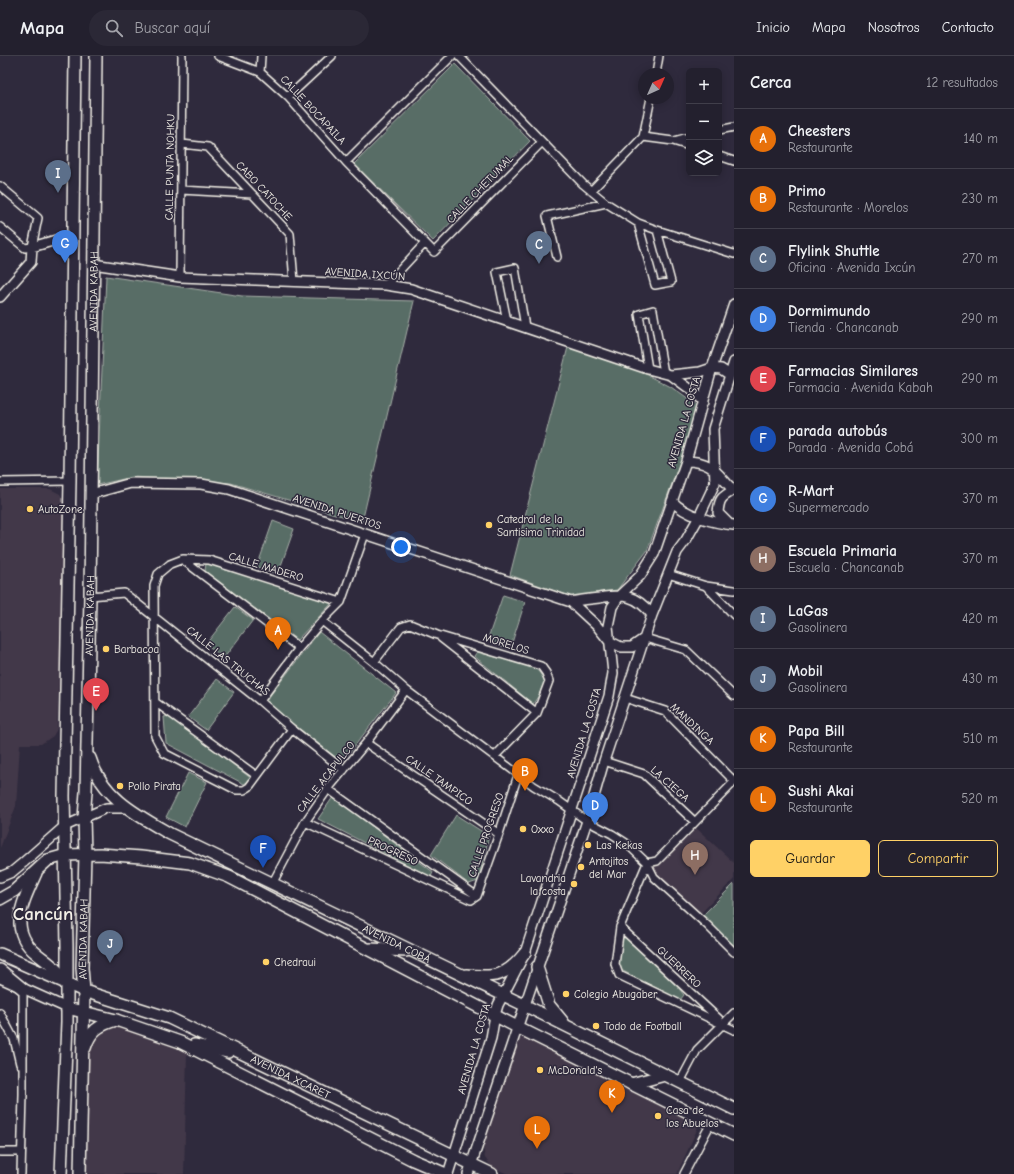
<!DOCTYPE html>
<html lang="es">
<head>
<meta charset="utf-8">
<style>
	:root { --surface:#23202e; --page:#2b2836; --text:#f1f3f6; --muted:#a3a3aa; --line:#403e4a; --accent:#ffd166 }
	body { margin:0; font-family:"Comic Neue",sans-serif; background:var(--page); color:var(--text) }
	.controls { position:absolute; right:12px; top:12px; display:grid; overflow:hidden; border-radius:6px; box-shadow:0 2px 10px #0003 }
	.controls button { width:36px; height:36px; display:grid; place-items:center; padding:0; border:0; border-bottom:1px solid var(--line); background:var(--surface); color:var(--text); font:20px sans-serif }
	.compass { position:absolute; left:638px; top:12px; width:36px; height:36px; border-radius:50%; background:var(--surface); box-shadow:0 2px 10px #0003; rotate:45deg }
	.you { position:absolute; left:401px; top:491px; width:14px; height:14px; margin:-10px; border:3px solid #fff; border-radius:50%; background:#1a73e8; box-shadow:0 0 0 6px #1a73e833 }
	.badge { display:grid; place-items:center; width:26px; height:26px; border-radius:50%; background:var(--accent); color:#fff; font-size:13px; font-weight:700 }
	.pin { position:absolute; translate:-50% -33px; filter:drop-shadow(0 1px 2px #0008) }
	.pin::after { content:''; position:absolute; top:21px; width:14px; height:12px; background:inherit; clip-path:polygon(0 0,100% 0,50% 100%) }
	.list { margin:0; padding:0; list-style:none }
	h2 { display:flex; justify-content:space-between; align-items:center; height:52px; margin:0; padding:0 16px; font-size:17px }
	h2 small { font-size:13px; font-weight:400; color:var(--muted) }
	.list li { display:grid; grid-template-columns:26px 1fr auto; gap:12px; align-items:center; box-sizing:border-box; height:60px; padding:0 16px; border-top:1px solid var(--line) }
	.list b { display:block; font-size:15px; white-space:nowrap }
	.list p { margin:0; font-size:13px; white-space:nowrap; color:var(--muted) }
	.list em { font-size:13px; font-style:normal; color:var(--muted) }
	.actions { display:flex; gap:8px; padding:12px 16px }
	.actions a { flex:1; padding:9px 0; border:1px solid var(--accent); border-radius:6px; text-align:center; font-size:14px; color:var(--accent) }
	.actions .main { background:var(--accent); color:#111 }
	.icon { flex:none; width:22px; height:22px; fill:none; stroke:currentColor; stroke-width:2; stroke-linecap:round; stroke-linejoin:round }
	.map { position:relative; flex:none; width:734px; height:1118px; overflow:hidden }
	header { display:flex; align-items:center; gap:24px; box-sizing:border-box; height:56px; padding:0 20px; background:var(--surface); border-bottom:1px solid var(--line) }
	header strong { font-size:19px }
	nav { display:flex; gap:22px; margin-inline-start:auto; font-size:14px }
	.search { width:280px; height:36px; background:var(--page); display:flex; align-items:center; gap:10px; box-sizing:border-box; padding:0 14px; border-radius:22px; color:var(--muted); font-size:15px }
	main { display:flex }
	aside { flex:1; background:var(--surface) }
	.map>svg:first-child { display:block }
	.built { fill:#433849 }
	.green { fill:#596d66; stroke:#a6afa7 }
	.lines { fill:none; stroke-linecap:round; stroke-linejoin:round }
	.street-casing { stroke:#f4f1e8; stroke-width:10 }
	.secondary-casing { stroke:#f4f1e8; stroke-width:12 }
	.primary-casing { stroke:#f4f1e8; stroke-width:14 }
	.street { stroke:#2f2a3d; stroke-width:7 }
	.secondary { stroke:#2f2a3d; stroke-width:9 }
	.primary { stroke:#2f2a3d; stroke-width:11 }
	.poi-dot { fill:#ffd166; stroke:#2f2a3d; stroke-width:1.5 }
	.labels { text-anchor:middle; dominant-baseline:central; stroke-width:3; stroke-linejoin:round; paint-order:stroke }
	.street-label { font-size:11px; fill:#f4f1e8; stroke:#2f2a3d }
	.poi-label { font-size:11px; fill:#f4f1e8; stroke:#2f2a3d; text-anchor:start }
	.town-label { font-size:19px; font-weight:bold; fill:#f4f1e8; stroke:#2f2a3d }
</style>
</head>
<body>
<header>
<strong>Mapa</strong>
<div class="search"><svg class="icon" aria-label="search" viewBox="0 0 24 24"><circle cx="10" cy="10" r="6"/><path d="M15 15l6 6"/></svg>Buscar aquí</div>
<nav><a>Inicio</a><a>Mapa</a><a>Nosotros</a><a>Contacto</a></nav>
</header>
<main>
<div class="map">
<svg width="734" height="1118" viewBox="0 0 734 1118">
	<rect width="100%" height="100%" fill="#2f2a3d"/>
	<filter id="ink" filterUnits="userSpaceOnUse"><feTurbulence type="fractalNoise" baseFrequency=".025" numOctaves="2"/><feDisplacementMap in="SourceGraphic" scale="8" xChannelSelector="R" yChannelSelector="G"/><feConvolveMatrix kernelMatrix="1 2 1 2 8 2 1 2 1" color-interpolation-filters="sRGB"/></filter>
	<g filter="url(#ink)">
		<path class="built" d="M0 433H50L60 438 66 448 57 673 53 680 41 688H20L16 750 0 792Z
			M694 770 734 807V823L698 860 650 814Z
			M116 968 187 996 184 1118H87L89 988 92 982Z
			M526 980 699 1069 677 1118H508L492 1111 485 1102 483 1090 516 990 520 983Z"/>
		<path class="green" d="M455 8 530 85 433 185 354 108Z
			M106 220 242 240 414 245 362 466 231 427 132 421 97 429Z
			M568 291 640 315 671 331 700 352 647 495 617 534 572 541 510 519Z
			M273 465 294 473 278 518 257 511Z
			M206 507 332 547 297 584 205 515Z
			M503 539 525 546 510 593 487 585Z
			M235 551 253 564 224 602 206 588Z
			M319 576 396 637 342 706 265 646Z
			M477 596 533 611 539 616 545 625 539 639 533 648 474 600Z
			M217 623 234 636 206 674 188 661Z
			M169 660 252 723 244 728 166 687 164 661Z
			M188 717 207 726 185 771 166 761Z
			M333 741 433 816 431 821 318 763Z
			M456 759 489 780 478 825 469 828 431 799Z
			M734 828V891L702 860Z
			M622 881 627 883 678 931 684 939 680 944 619 913 617 905Z"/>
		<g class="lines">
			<defs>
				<path id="street" d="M218 0 260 16 288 41 346 106 434 196 542 86
					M459 0 583 128 606 147 638 167 657 174 734 198
					M260 16 261 0
					M656 18 659 0
					M288 41 332 0
					M719 74 734 71
					M643 81 673 85 689 90
					M674 85 689 81
					M182 88 208 91 290 178 294 225
					M719 100 734 105
					M346 106 452 0
					M0 130 38 162 32 191 25 192 0 171
					M181 134 252 138
					M591 135 643 81 651 42
					M638 167 655 229 671 226 657 174
					M557 201 547 160 606 147
					M180 221 182 0
					M386 229 425 187
					M507 265 497 216 515 212 525 271
					M648 313 639 258 653 254 664 317
					M0 426 70 425
					M183 504 299 592
					M668 518 706 530 734 534
					M706 530 734 559
					M90 540 124 537 260 645 292 673 344 714
					M322 565 374 606 406 634 534 730 559 745 587 765 612 778 626 787 647 807 654 821 707 869 734 896
					M441 582 537 657
					M645 582 686 594 734 640
					M374 606 401 571 410 568 437 579 541 610 546 617 549 625 537 657 495 700
					M625 642 665 655 734 725
					M260 645 299 592 322 565 341 546 365 478
					M155 646 257 720
					M292 673 249 731 244 734H236L164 697 155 680 154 530 158 518 170 508 183 503 209 504 341 546
					M366 687 499 778
					M604 705 644 718 695 766
					M734 726 657 805 647 807 620 871 615 908 619 919 734 974
					M328 733 477 840
					M305 766 471 844 477 840 499 778 518 719
					M272 828 305 766 328 733 366 687 406 634
					M620 871 719 963
					M0 957 14 983 20 1008
					M680 1026 697 994 734 957
					M0 1096H21
					M21 1118 23 1038V933
					M684 1118 711 1067"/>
				<path id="secondary" d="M93 208 180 221 386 229 411 233 648 313 671 319 700 316 712 312 721 313 730 319
					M0 241 31 206 32 191 73 179
					M671 319 694 336 703 346
					M686 405C713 405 717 418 734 435
					M91 438 131 427 201 428 229 433 571 546 597 570 609 585 621 591H632L645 582
					M672 445C686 460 714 467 734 469
					M728 467 718 457C719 443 721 441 734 434
					M571 546C580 544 589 543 599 542 623 538 636 538 652 559
					M0 821 12 816 24 806 65 770 106 752H127
					M0 922 67 952
					M448 1118 491 982 495 959 498 949 525 897 609 640 613 617 608 570 612 551 620 539 640 520 654 498 686 405 712 312 734 248
					M468 1118 587 765 604 705 652 559 677 496 686 484 699 461 715 427 713 373 734 306"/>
				<g id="primary">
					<path id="s1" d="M90 702C102 741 137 759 170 778L524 949 734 1053"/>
					<path d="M36 817C23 846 7 874 37 898 49 907 60 915 67 928"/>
					<path d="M0 843 14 835 48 804 66 799 100 798 141 801 190 807 229 821 517 971 734 1079"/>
					<path d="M371 893 406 895"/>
					<path id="s2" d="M0 898 84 935 169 962 492 1118"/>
					<path d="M537 911 549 949 563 966"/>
					<path d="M0 914 23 933"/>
					<path d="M466 919C495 922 506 921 525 897"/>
					<path d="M67 952 116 964 180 986 413 1104 446 1118"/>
					<path d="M194 989 228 996"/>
					<path d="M85 992C90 975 99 969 116 964"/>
					<path d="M631 1028 665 1019"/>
					<path d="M61 1118 67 966V890L64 740 70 425 75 0"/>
					<path id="s3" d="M80 1118 84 935 82 912 85 798 84 762 86 736 90 540 96 0"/>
				</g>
			</defs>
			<use href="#street" class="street-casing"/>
			<use href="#secondary" class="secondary-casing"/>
			<use href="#primary" class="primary-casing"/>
			<use href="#street" class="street"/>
			<use href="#secondary" class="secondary"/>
			<use href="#primary" class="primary"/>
		</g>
	</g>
	<g class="poi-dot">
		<circle cx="30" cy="453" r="4"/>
		<circle cx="489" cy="469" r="4"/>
		<circle cx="106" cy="593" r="4"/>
		<circle cx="120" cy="730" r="4"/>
		<circle cx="523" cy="773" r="4"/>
		<circle cx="588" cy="789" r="4"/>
		<circle cx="581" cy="811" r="4"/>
		<circle cx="574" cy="828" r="4"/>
		<circle cx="266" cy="906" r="4"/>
		<circle cx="566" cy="938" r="4"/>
		<circle cx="596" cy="970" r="4"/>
		<circle cx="540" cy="1014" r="4"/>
		<circle cx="658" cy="1060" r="4"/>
	</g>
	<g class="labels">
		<g class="street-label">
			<text transform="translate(313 54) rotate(47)">CALLE BOCAPAILA</text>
			<text transform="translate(170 111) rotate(-89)">CALLE PUNTA NOHKU</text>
			<text transform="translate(480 133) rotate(-46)">CALLE CHETUMAL</text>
			<text transform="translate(264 135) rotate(47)">CABO CATOCHE</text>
			<text transform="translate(365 218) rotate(4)">AVENIDA IXCÚN</text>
			<text stroke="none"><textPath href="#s3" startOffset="883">AVENIDA KABAH</textPath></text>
			<text transform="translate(684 366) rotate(-74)">AVENIDA LA COSTA</text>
			<text transform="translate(337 456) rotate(18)">AVENIDA PUERTOS</text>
			<text transform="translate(266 511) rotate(17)">CALLE MADERO</text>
			<text stroke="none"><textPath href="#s3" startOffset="559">AVENIDA KABAH</textPath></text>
			<text transform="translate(506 588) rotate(17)">MORELOS</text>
			<text transform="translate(228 605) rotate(39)">CALLE LAS TRUCHAS</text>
			<text transform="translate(692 668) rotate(43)">MANDINGA</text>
			<text transform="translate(584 677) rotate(-73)">AVENIDA LA COSTA</text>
			<text transform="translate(326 721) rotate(-52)">CALLE ACAPULCO</text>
			<text transform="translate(439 724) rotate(35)">CALLE TAMPICO</text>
			<text transform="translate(670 728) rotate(42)">LA CIEGA</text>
			<text transform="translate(486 779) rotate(-71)">CALLE PROGRESO</text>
			<text transform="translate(393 795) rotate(25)">PROGRESO</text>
			<text stroke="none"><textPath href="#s3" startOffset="235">AVENIDA KABAH</textPath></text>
			<text stroke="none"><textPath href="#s1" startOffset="365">AVENIDA COBÁ</textPath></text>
			<text transform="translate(679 911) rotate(43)">GUERRERO</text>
			<text transform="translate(474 993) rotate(-74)">AVENIDA LA COSTA</text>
			<text stroke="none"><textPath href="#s2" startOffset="316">AVENIDA XCARET</textPath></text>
		</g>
		<g class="poi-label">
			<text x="38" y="453">AutoZone</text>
			<text x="497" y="463">Catedral de la<tspan x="497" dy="13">Santisima Trinidad</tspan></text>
			<text x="114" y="593">Barbacoa</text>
			<text x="128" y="730">Pollo Pirata</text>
			<text x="531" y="773">Oxxo</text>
			<text x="596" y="789">Las Kekas</text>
			<text x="589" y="805">Antojitos<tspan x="589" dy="13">del Mar</tspan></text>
			<text x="566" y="822" text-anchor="end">Lavandria<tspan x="566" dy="13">la costa</tspan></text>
			<text x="274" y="906">Chedraui</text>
			<text x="574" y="938">Colegio Abugaber</text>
			<text x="604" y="970">Todo de Football</text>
			<text x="548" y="1014">McDonald's</text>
			<text x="666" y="1054">Casa de<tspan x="666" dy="13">los Abuelos</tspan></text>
		</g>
		<g class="town-label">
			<text x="43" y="858">Cancún</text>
		</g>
	</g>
</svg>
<div class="controls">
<button>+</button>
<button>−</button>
<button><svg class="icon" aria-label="layers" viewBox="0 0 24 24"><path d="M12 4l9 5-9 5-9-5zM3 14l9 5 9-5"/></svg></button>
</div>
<svg class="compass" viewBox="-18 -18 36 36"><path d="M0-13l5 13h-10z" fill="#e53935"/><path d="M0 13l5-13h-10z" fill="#a3a3aa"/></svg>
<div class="you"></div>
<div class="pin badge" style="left:278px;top:594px;background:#e8710a">A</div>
<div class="pin badge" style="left:525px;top:735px;background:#e8710a">B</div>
<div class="pin badge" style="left:539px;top:208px;background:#5c6f8a">C</div>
<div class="pin badge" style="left:595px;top:769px;background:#3f7fe0">D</div>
<div class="pin badge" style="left:96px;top:655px;background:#e0444e">E</div>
<div class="pin badge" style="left:263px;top:812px;background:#1a4fb4">F</div>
<div class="pin badge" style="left:65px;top:207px;background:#3f7fe0">G</div>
<div class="pin badge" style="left:695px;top:819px;background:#8d6e63">H</div>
<div class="pin badge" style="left:58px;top:137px;background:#5c6f8a">I</div>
<div class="pin badge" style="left:110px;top:907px;background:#5c6f8a">J</div>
<div class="pin badge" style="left:612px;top:1057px;background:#e8710a">K</div>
<div class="pin badge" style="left:537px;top:1093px;background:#e8710a">L</div>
</div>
<aside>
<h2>Cerca<small>12 resultados</small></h2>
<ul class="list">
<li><span class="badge" style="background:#e8710a">A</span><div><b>Cheesters</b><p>Restaurante</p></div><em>140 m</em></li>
<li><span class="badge" style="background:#e8710a">B</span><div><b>Primo</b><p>Restaurante · Morelos</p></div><em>230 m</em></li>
<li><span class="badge" style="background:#5c6f8a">C</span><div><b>Flylink Shuttle</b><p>Oficina · Avenida Ixcún</p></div><em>270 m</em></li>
<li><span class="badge" style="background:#3f7fe0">D</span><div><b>Dormimundo</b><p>Tienda · Chancanab</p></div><em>290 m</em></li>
<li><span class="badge" style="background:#e0444e">E</span><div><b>Farmacias Similares</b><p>Farmacia · Avenida Kabah</p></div><em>290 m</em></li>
<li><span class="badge" style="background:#1a4fb4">F</span><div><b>parada autobús</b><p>Parada · Avenida Cobá</p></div><em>300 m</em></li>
<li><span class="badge" style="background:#3f7fe0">G</span><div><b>R-Mart</b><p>Supermercado</p></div><em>370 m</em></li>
<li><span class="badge" style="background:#8d6e63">H</span><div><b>Escuela Primaria</b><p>Escuela · Chancanab</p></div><em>370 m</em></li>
<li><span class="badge" style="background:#5c6f8a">I</span><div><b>LaGas</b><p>Gasolinera</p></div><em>420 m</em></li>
<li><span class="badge" style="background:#5c6f8a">J</span><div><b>Mobil</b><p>Gasolinera</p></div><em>430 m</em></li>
<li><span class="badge" style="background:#e8710a">K</span><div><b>Papa Bill</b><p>Restaurante</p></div><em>510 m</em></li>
<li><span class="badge" style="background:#e8710a">L</span><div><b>Sushi Akai</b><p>Restaurante</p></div><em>520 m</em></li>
</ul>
<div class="actions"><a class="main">Guardar</a><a>Compartir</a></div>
</aside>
</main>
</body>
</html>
